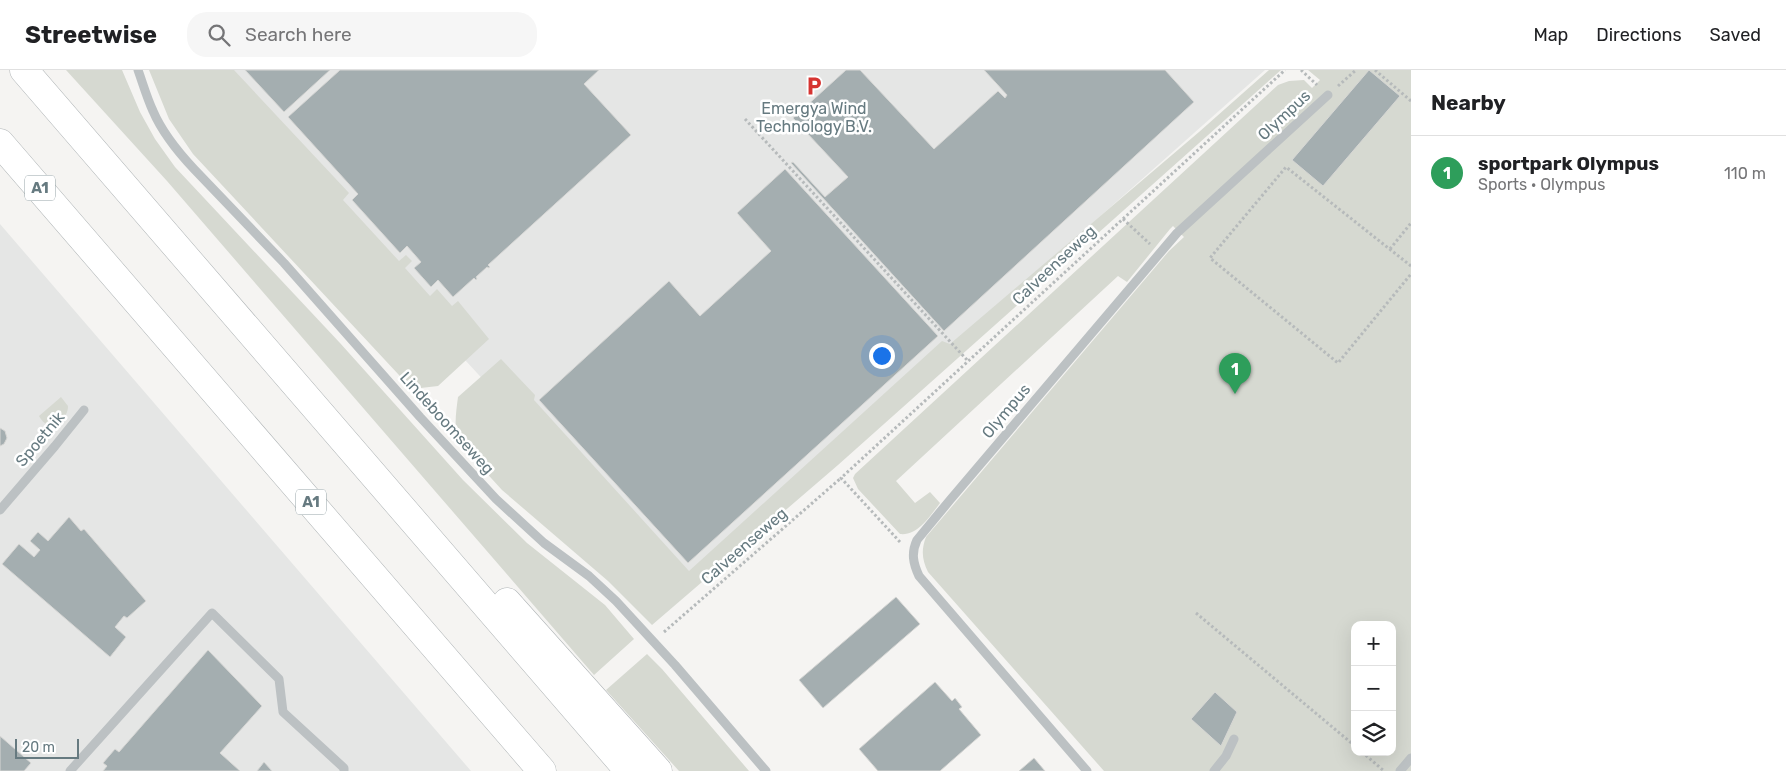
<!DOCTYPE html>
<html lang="en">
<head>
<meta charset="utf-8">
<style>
	:root { --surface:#fff; --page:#f6f6f6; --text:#202124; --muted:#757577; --line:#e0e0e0; --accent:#ea580c }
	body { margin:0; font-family:Rubik,sans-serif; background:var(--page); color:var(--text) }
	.controls { position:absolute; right:15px; bottom:15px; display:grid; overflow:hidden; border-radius:10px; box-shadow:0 5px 20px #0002 }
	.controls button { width:45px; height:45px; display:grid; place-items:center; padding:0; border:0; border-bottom:1px solid var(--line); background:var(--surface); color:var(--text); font:25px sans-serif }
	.scale { position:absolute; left:15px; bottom:12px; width:64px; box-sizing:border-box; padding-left:5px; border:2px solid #667a80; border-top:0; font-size:14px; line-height:18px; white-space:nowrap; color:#667a80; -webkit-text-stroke:4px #fff; paint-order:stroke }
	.you { position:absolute; left:881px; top:285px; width:18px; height:18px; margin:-12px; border:4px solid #fff; border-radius:50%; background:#1a73e8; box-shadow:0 0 0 8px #1a73e833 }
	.badge { display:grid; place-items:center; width:32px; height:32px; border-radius:50%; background:var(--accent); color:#fff; font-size:16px; font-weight:700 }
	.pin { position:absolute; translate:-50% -41px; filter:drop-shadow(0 1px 2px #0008) }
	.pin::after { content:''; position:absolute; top:26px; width:18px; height:15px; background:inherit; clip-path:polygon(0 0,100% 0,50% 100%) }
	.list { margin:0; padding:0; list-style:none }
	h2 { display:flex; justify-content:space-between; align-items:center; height:65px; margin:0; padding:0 20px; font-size:21px }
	h2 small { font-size:16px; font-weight:400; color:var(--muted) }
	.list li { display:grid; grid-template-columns:32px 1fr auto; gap:15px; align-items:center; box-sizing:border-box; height:75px; padding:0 20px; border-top:1px solid var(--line) }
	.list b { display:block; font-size:19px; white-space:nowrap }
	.list p { margin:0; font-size:16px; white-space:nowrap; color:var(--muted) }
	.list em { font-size:16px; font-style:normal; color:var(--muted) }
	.icon { flex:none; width:28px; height:28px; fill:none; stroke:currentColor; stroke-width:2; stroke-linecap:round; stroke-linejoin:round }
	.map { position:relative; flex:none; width:1411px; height:701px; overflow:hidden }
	header { display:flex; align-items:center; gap:30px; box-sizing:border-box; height:70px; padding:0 25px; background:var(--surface); border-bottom:1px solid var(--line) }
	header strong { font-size:24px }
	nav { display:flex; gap:28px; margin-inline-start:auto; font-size:18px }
	.search { width:350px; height:45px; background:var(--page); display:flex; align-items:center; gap:12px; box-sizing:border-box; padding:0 18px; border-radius:20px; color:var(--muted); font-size:19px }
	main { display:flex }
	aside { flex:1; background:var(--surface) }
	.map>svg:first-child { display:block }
	.built { fill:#e5e6e5 }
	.green { fill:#d6d9d1; fill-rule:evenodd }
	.building { fill:#a4aeb0; stroke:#d6d6d4 }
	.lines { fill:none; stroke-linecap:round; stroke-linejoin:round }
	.highway-casing { stroke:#afb4b6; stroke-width:29 }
	.path { stroke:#b6babb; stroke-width:3; stroke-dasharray:2.5 2.5; stroke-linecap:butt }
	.minor { stroke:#bcc1c3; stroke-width:9 }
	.highway { stroke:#fff; stroke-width:28 }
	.labels { text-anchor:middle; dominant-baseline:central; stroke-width:5; stroke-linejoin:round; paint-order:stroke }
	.shield { fill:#fff; stroke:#94a2a6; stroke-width:1 }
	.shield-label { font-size:15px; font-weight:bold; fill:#667a80 }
	.poi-label { font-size:16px; fill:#667a80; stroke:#fff }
	.street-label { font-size:16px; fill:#667a80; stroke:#fff }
</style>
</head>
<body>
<header>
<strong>Streetwise</strong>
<div class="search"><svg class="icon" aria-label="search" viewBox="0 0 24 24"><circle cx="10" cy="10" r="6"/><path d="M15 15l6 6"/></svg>Search here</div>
<nav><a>Map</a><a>Directions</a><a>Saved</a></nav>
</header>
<main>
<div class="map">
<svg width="1411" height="701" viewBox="0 0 1411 701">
	<rect width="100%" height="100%" fill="#f5f4f2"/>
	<path class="built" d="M218 0H1265L678 521 218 22Z
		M0 154 471 701H0Z"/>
	<path class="green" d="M66 0H122L140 42 155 69 175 97 340 273 463 410 527 473 605 535 634 569 594 605 167 111Z
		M149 0H234L349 123 343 130 399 191 406 185 412 191 405 198 430 226 437 219 452 236 458 231 489 269 438 316 412 319 193 84 169 49Z
		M1269 0H1281L838 395 652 555 608 511 502 420 460 374C453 360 456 343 458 327L501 289 535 325 534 330 689 501 942 271 950 274 1199 62Z
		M1308 0H1411V701H1104L928 502C922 490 921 480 926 467L1169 181 1184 167 1173 156 1170 159 1127 212 1118 206 896 411 915 433 930 422 940 433C930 446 918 466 900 464L858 419 853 408 855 404 1278 15 1289 11 1304 10 1312 18 1320 10ZM1355 555H1392V682H1355Z
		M61 327 68 336C68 343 65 346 61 350 52 360 44 355 39 346Z
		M647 584 662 599 749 701H679L606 620Z"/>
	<path class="building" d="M245 0H330L284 42Z
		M340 0H599L584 14 631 65 488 195 490 197 489 198 487 197 476 207 477 209 476 210 474 208 453 227 438 210 431 217 414 198 421 192 407 176 400 183 352 130 358 124 288 47Z
		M846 0H860L934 79 998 21 1005 28 1007 25 984 0H1165L1194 32 944 261 791 93 793 92 825 127 848 107 793 48Z
		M1369 0 1400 26 1323 116 1292 90Z
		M785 99 938 266 688 493 539 330 669 211 700 246 771 181 737 143Z
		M0 358 5 361 7 368 4 374 0 376Z
		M69 447 81 461 84 459 146 531 127 548 124 546 115 557 126 567 110 587 2 494 19 474 34 487 40 480 30 471 38 462 48 471Z
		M896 527 920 554 823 638 799 610Z
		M208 580 262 636 220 683 240 701H103L107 696 103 693 115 679 119 682Z
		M935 612 952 631 955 628 962 637 959 639 981 665 940 701H878L859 679Z
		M1215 622 1237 642 1221 676 1191 649Z
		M0 666 31 693 24 701H0Z
		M1034 688 1045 701H1019Z
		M264 692 272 701H257Z"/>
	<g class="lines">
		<defs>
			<path id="highway" d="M24 0 629 701
				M0 73 542 701
				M507 532 658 701"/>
		</defs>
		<use href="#highway" class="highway-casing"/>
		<path class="path" d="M1301 0 1317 15
			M1375 0 1411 31
			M1338 16 1356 0
			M745 49 968 291
			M1123 149 1150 174
			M1390 179 1411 153
			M1411 196 1286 97 1210 188 1338 293 1411 204
			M900 472 841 408 1285 0
			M1196 543 1355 676
			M664 562 841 408
			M1362 682 1384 701"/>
		<path class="minor" d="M138 0C143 14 147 28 153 41 162 62 178 82 194 99L284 193 420 347 496 429 544 473 589 506 616 531 675 595 766 701
			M0 440 55 376 84 340
			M70 701 212 543 279 609 283 642 344 698V701
			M1087 701 919 506C913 493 911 483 917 470L950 430 1177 163 1328 25
			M1214 701 1226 686 1234 669
			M1400 701 1411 688"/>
		<use href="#highway" class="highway"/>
	</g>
	<defs>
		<symbol id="parking-bare" viewBox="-9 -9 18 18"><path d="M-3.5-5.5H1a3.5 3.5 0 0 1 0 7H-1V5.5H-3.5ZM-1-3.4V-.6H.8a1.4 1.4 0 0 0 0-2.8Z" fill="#d63431" stroke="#fff" stroke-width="2.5" paint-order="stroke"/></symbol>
	</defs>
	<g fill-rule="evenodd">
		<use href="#parking-bare" x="800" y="2" width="28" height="28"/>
	</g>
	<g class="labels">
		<g class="shield">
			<rect x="25" y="105.5" width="30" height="25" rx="4"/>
			<rect x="296" y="419.5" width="30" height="25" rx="4"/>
		</g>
		<g class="shield-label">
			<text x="40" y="118">A1</text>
			<text x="311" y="432">A1</text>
		</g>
		<g class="poi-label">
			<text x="814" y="38">Emergya Wind<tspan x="814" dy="18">Technology B.V.</tspan></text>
		</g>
		<g class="street-label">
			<text transform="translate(1284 45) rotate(-43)">Olympus</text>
			<text transform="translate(1054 195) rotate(-43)">Calveenseweg</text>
			<text transform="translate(1006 341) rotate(-50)">Olympus</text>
			<text transform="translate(447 353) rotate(48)">Lindeboomseweg</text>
			<text transform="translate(40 369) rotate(-50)">Spoetnik</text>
			<text transform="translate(744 476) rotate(-41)">Calveenseweg</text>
		</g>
	</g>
</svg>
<div class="controls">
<button>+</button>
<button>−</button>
<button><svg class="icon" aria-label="layers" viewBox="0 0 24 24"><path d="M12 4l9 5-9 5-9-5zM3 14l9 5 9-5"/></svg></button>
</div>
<div class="scale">20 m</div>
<div class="you"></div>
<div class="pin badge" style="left:1235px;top:324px;background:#2e9e5b">1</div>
</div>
<aside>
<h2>Nearby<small></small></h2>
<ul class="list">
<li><span class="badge" style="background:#2e9e5b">1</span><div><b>sportpark Olympus</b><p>Sports · Olympus</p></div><em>110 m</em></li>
</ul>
</aside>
</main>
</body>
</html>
